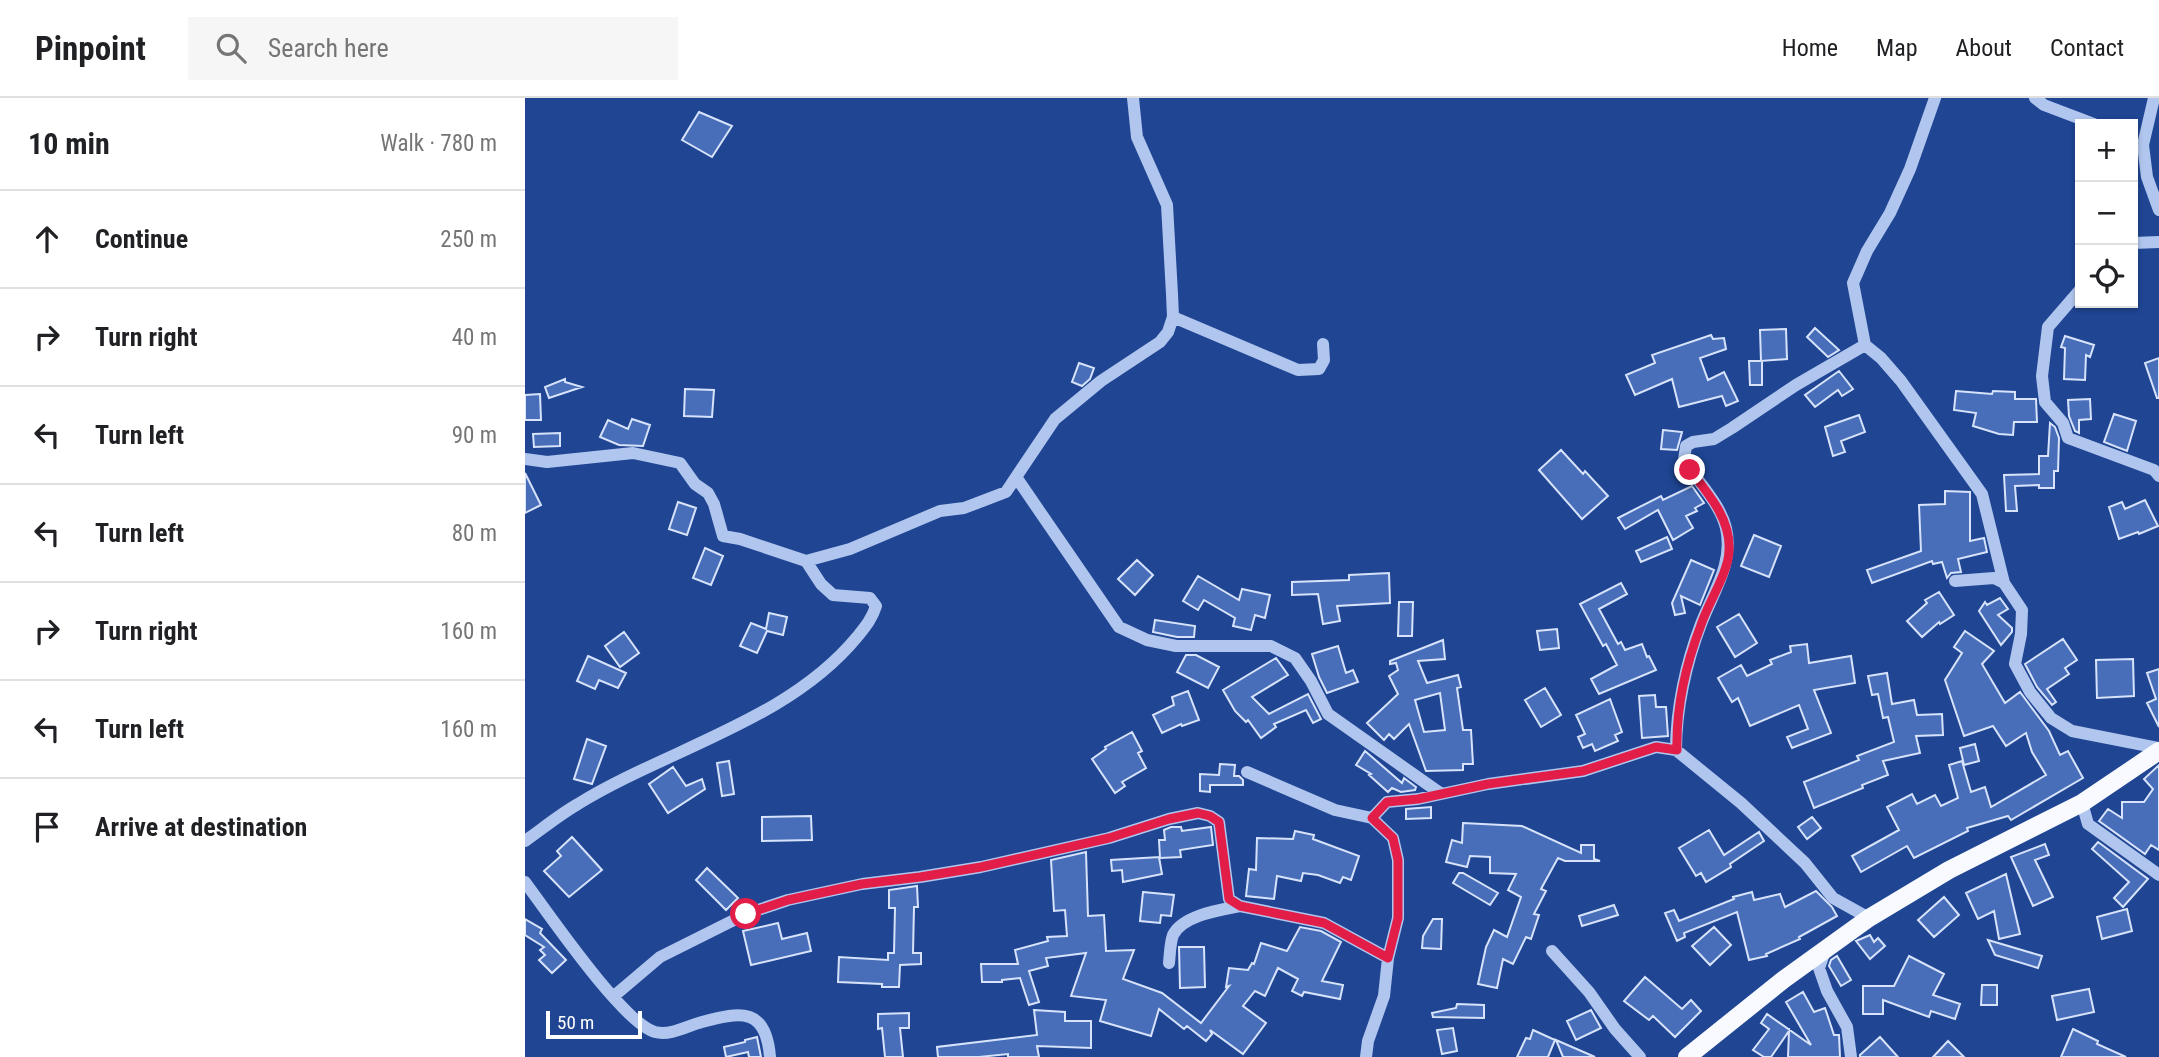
<!DOCTYPE html>
<html lang="en">
<head>
<meta charset="utf-8">
<style>
	:root { --surface:#fff; --page:#f6f6f6; --text:#202124; --muted:#757577; --line:#e0e0e0 }
	body { margin:0; font-family:"Roboto Condensed",sans-serif; background:var(--page); color:var(--text) }
	.controls { position:absolute; right:21px; top:21px; display:grid; overflow:hidden; border-radius:0px; box-shadow:0 2px 5px #0004 }
	.controls button { width:63px; height:63px; display:grid; place-items:center; padding:0; border:0; border-bottom:2px solid var(--line); background:var(--surface); color:var(--text); font:35px sans-serif }
	.scale { position:absolute; left:21px; bottom:18px; width:96px; box-sizing:border-box; padding-left:7px; border:4px solid #fff; border-top:0; font-size:19px; line-height:24px; white-space:nowrap; color:#fff; -webkit-text-stroke:5px #1f4593; paint-order:stroke }
	.stop { position:absolute; width:21px; height:21px; margin:-16px; border:5px solid #e11d48; border-radius:50%; background:#fff }
	.stop.end { background:#e11d48; border-color:#fff; box-shadow:0 2px 7px #0008 }
	.list { margin:0; padding:0; list-style:none }
	h2 { display:flex; justify-content:space-between; align-items:center; height:91px; margin:0; padding:0 28px; font-size:30px }
	h2 small { font-size:23px; font-weight:400; color:var(--muted) }
	.list li { display:grid; grid-template-columns:46px 1fr auto; gap:21px; align-items:center; box-sizing:border-box; height:98px; padding:0 28px; border-top:2px solid var(--line) }
	.list b { display:block; font-size:26px; white-space:nowrap }
	.list em { font-size:23px; font-style:normal; color:var(--muted) }
	.icon { flex:none; width:38px; height:38px; fill:none; stroke:currentColor; stroke-width:2; stroke-linecap:round; stroke-linejoin:round }
	.map { position:relative; flex:none; width:1634px; height:959px; overflow:hidden }
	header { display:flex; align-items:center; gap:42px; box-sizing:border-box; height:98px; padding:0 35px; background:var(--surface); border-bottom:2px solid var(--line) }
	header strong { font-size:33px }
	nav { display:flex; gap:38px; margin-inline-start:auto; font-size:24px }
	.search { width:490px; height:63px; background:var(--page); display:flex; align-items:center; gap:18px; box-sizing:border-box; padding:0 24px; border-radius:0px; color:var(--muted); font-size:26px }
	main { display:flex }
	aside { flex:1; background:var(--surface) }
	.map>svg:first-child { display:block }
	.building { fill:#486eb9; stroke:#d7e3fa; stroke-width:2; fill-rule:evenodd }
	.lines { fill:none; stroke-linecap:round; stroke-linejoin:round }
	.minor { stroke:#b1c6ee; stroke-width:12 }
	.major { stroke:#f8faff; stroke-width:18 }
	.route { stroke:#e11d48; stroke-width:9 }
</style>
</head>
<body>
<header>
<strong>Pinpoint</strong>
<div class="search"><svg class="icon" aria-label="search" viewBox="0 0 24 24"><circle cx="10" cy="10" r="6"/><path d="M15 15l6 6"/></svg>Search here</div>
<nav><a>Home</a><a>Map</a><a>About</a><a>Contact</a></nav>
</header>
<main>
<aside>
<h2>10 min<small>Walk · 780 m</small></h2>
<ul class="list">
<li><svg class="icon" aria-label="ahead" viewBox="0 0 24 24"><path d="M12 20V5M6 11l6-6 6 6"/></svg><div><b>Continue</b></div><em>250 m</em></li>
<li><svg class="icon" aria-label="right" viewBox="0 0 24 24"><path d="M7 20v-9h11M14 6l5 5-5 5"/></svg><div><b>Turn right</b></div><em>40 m</em></li>
<li><svg class="icon" aria-label="left" viewBox="0 0 24 24"><path d="M17 20v-9H6M10 6l-5 5 5 5"/></svg><div><b>Turn left</b></div><em>90 m</em></li>
<li><svg class="icon" aria-label="left" viewBox="0 0 24 24"><path d="M17 20v-9H6M10 6l-5 5 5 5"/></svg><div><b>Turn left</b></div><em>80 m</em></li>
<li><svg class="icon" aria-label="right" viewBox="0 0 24 24"><path d="M7 20v-9h11M14 6l5 5-5 5"/></svg><div><b>Turn right</b></div><em>160 m</em></li>
<li><svg class="icon" aria-label="left" viewBox="0 0 24 24"><path d="M17 20v-9H6M10 6l-5 5 5 5"/></svg><div><b>Turn left</b></div><em>160 m</em></li>
<li><svg class="icon" aria-label="arrive" viewBox="0 0 24 24"><path d="M6 21V4h12l-3 4 3 4H6"/></svg><div><b>Arrive at destination</b></div></li>
</ul>
</aside>
<div class="map">
<svg width="1634" height="959" viewBox="0 0 1634 959">
	<rect width="100%" height="100%" fill="#1f4593"/>
	<path class="building" d="M174 14 207 28 187 59 157 42Z
		M1290 230 1314 252 1303 259 1282 239Z
		M1261 231 1262 261 1236 263 1235 232Z
		M1186 237 1188 241 1199 240 1201 251 1175 260 1183 282 1199 274 1213 303 1201 308 1197 298 1154 309 1147 281 1110 297 1101 277 1130 265 1127 257Z
		M1540 238 1569 247 1565 259 1561 257 1560 282 1539 281 1540 250 1536 249Z
		M1634 260V300H1632L1620 265Z
		M1224 263H1237V287H1225Z
		M554 265 569 270 565 281 557 288 547 284Z
		M1314 273 1328 291 1317 298 1313 292 1290 309 1280 297Z
		M40 281V284L57 289 24 300 20 289Z
		M160 291 189 292 187 319 159 318Z
		M1431 293 1467 296 1468 293 1490 294V301H1511L1512 324H1489L1488 337 1474 336 1448 328 1451 315 1429 312Z
		M15 296 16 322H0V297Z
		M1565 301 1566 321 1554 322V335L1550 333 1544 318 1543 302Z
		M1589 316 1611 323 1602 353 1579 344Z
		M1334 317 1340 334 1316 343 1320 354 1308 358 1300 329Z
		M107 321 125 327 118 348 94 347 75 339 83 322 103 331Z
		M1525 325 1530 329 1534 340 1533 373H1529V390H1514V387L1490 388 1492 413H1481L1479 377 1514 376V358H1523Z
		M1138 332 1157 334 1152 352 1136 351Z
		M35 335V348L9 349 8 336Z
		M1036 352 1058 376 1060 373 1083 398 1057 421 1014 372Z
		M0 375 16 407 0 415Z
		M1167 388 1179 405 1170 410 1172 413 1161 418 1168 430 1148 442 1133 412 1100 431 1093 420 1136 398 1138 402Z
		M1420 393 1445 394V443L1459 440 1462 454 1433 461 1436 474 1426 475 1422 480 1417 464 1408 466 1407 463 1347 485 1342 472 1396 453 1394 407 1420 406Z
		M1620 402 1633 428 1614 436 1613 434 1594 441 1584 409 1597 404 1600 411Z
		M153 404 171 410 162 437 144 431Z
		M1229 437 1256 448 1244 479 1216 468Z
		M1142 439 1147 451 1116 464 1111 453Z
		M180 450 198 458 186 487 168 480Z
		M612 462 628 477 610 497 593 481Z
		M1166 462 1189 472 1175 507 1156 498 1160 515 1150 517 1147 505Z
		M864 475 865 505 812 508 815 523 798 526 793 496 767 497V484L824 482V477Z
		M673 478 714 502 717 491 745 497 740 520 730 517 726 532 708 528 710 520 679 502 673 512 658 503Z
		M1096 485 1102 496 1074 511 1093 546 1096 544 1100 552 1117 546 1122 559 1124 558 1131 572 1074 596 1066 581 1092 567 1081 546 1078 548 1055 506Z
		M1414 494 1429 517 1415 526 1414 524 1397 539 1382 523 1402 505 1400 502Z
		M1475 500 1483 511 1473 517 1487 530V534L1476 547 1454 513 1460 504 1462 507Z
		M874 504H888L887 538H873Z
		M244 515 262 519 258 537 242 533 232 555 215 548 226 525 241 531Z
		M1214 516 1232 545 1210 559 1192 529Z
		M630 522 670 528 669 539H652L628 534Z
		M1032 531 1034 550 1015 552 1012 533Z
		M1440 533 1469 553 1457 566 1480 605 1495 594 1524 633 1535 657 1543 653 1558 680 1486 722 1483 718 1442 730 1443 733 1389 760 1382 748 1336 774 1327 758 1374 732 1362 709 1387 696 1392 706 1410 697 1416 708 1433 700 1424 667 1437 663 1446 694 1460 689 1466 709 1521 677 1507 654 1501 635 1481 648 1468 628 1439 638 1420 582 1437 555 1429 549Z
		M99 534 114 555 95 569 80 548Z
		M1538 541 1552 562 1540 570 1544 576 1522 591 1531 604 1527 607 1512 589 1500 566Z
		M918 542 920 561 893 563 902 585 933 577 936 589 932 590 938 632H946L948 666H938V672L901 673 884 626 869 641 864 636 859 642 842 625 873 596 864 578 873 572 871 565 865 566V563ZM915 595 920 632 899 634 890 602Z
		M1282 546 1284 565 1326 558 1330 585 1289 592 1306 635 1267 650 1262 639 1283 631 1274 607 1225 628 1213 600 1207 604 1193 580 1216 567 1222 578 1247 566 1245 562 1266 554 1265 548Z
		M813 548 821 575 828 572 833 584 802 595 794 579 787 556Z
		M661 557H671L694 569 683 590 652 574Z
		M63 558 101 575 93 590 74 582 70 591 52 583Z
		M751 560 763 577 727 599 744 616 783 596 796 621 788 625 781 612 749 626 751 629 736 640 723 622 721 624 710 613 698 592Z
		M1608 561 1609 598 1572 600 1571 562Z
		M1634 571V629L1622 605 1631 601 1622 575Z
		M1362 575 1367 606 1389 602 1392 617 1417 616 1418 637 1391 638 1395 655 1358 663 1363 677 1337 687 1338 690 1289 710 1279 684 1334 662 1332 658 1369 644 1363 619 1358 620 1353 596 1347 597 1343 578Z
		M1020 590 1036 617 1016 629 1000 602Z
		M663 593 674 622 657 628 656 626 637 635 628 617 649 607 647 599Z
		M1130 597 1131 609H1141L1143 638 1117 640 1114 598Z
		M1085 601 1097 634 1090 637 1093 643 1070 653 1067 646 1058 650 1053 639 1060 636 1051 617Z
		M607 634 617 653 613 655 621 670 597 684 600 688 590 695 567 661 581 651 580 649Z
		M62 641 81 648 67 686 49 681Z
		M1450 646 1454 663 1439 667 1435 650Z
		M840 653 877 685 879 680 891 689 890 692 876 694 867 690 863 694 844 677 846 676 831 667Z
		M204 663 209 696 197 698 192 665Z
		M695 666 710 667 709 678H714L718 682V687H685V694L675 693V676L694 677Z
		M1634 667V752L1626 747 1620 756 1574 723 1583 711 1597 720V704H1619L1628 691 1619 681Z
		M148 669 161 688 177 681 180 691 143 715 124 686Z
		M906 709V720L881 721V711Z
		M286 718 287 742 237 743V719Z
		M1287 719 1296 730 1282 741 1273 729Z
		M938 725 997 728 1056 755V747H1069V761L1075 763H1040L1033 760 1016 791 1021 793 1009 816 1014 817 1006 841 1001 839 988 866 978 861 972 890 953 886 961 849 969 832 982 839 996 799 983 792 991 776 965 775V759L945 758 942 769 921 764 927 742 937 745Z
		M646 729H656L657 733 686 729 688 747 655 752 656 759 635 760 634 742H640L639 732Z
		M1184 732 1199 757 1234 734 1239 743 1205 766 1206 769 1181 784 1176 775 1171 778 1154 750Z
		M770 733 789 737 788 741 834 758 826 782 818 779 815 785 793 777 778 775 776 783 752 778 749 801 721 798 724 771 731 772 732 740 768 741Z
		M47 739 77 772 44 799 19 773 36 758 32 753Z
		M1573 744 1623 781 1598 809 1589 800 1604 784 1567 751Z
		M1520 746 1524 757 1510 762 1528 799 1508 808 1486 759Z
		M561 754 563 818 579 817 581 853 609 852 598 881 637 895 676 925 704 888 701 889 704 870 723 872 727 865 729 866 736 845 762 853 775 829 796 833 816 844 797 883 818 887 815 901 779 894 777 898 767 893 773 881 753 870 740 898 730 893 718 908 741 925 718 956 685 932 687 936 681 943 662 928 659 931 634 911 626 938 575 923 581 902 546 898 561 855 521 860 523 868 504 873 514 904 504 907 495 880 477 882V884H457L456 866H493L490 852 523 843 522 839 542 838 540 812 529 813 526 762Z
		M634 759 637 776 598 784 597 772 587 773 586 762Z
		M182 770 213 800 201 812 171 782Z
		M934 775H938L973 795 965 807 928 785Z
		M1481 776 1495 836 1474 841 1469 813 1453 821 1441 795Z
		M392 788 393 809H389L388 855H396V866L375 867 374 889H357V886L313 884 314 859 363 862V855H369L370 810H364V792Z
		M1291 793 1307 809 1312 818 1274 839 1275 841 1241 856 1242 858 1224 862 1212 814 1159 835 1160 839 1152 843 1140 815 1149 812 1154 823 1209 801 1208 799 1227 794 1229 802 1255 796 1260 809Z
		M618 794 649 797 646 818 636 817 635 825 615 823Z
		M1419 799 1434 817 1409 839 1393 822Z
		M1089 807 1093 817 1057 828 1054 818Z
		M1602 811 1607 833 1577 841 1572 819Z
		M0 821 17 831 15 835 41 862 27 875 14 862 20 857 15 852 19 849 0 837Z
		M908 821H917L916 851 897 850 898 838Z
		M253 825 257 841 282 835 286 853 226 867 218 833Z
		M1189 829 1206 847 1185 867 1167 848Z
		M1345 837 1349 844 1353 840 1360 848 1345 861 1331 843Z
		M1463 842 1517 858 1513 870 1470 857Z
		M654 849H679L680 889 655 890Z
		M1312 858 1326 882 1316 888 1304 868 1306 862Z
		M1384 858 1419 876 1408 897 1435 906 1430 921 1406 913 1404 919 1358 902V916H1338V888H1369Z
		M1120 879 1157 911 1166 902 1176 913 1150 939 1128 918 1124 922 1099 903Z
		M1457 887H1472V907H1456Z
		M1564 891 1569 914 1532 922 1527 898Z
		M1278 894 1289 914 1300 910 1309 937H1314L1315 959H1263L1264 933 1246 959H1239L1228 952 1244 931 1236 925 1242 916 1286 947 1261 904Z
		M932 906 959 907V920L908 919 907 915 931 910Z
		M509 912 540 914V923H566V950L512 948 514 959H483V956L454 959H413L412 949 512 937Z
		M1066 912 1076 930 1051 942 1042 923Z
		M384 915V930H375L378 959H360L357 930 353 931V916Z
		M928 930 932 953 917 956 912 932Z
		M1548 931 1573 943 1572 946 1601 959H1536Z
		M1008 932 1030 942 1023 959H992L1001 940 1005 941Z
		M232 939 236 959H224L223 954 201 959 199 949 220 944V942Z
		M1355 939 1373 959H1335V957Z
		M1031 942 1070 959H1038Z
		M1423 943 1439 959H1408Z"/>
	<g class="lines">
		<path class="minor" d="M1510 0 1519 7 1569 26
			M1629 0 1618 47 1622 79 1634 112
			M1608 145 1634 144
			M1555 192 1523 229 1517 278 1520 304 1538 325 1543 340 1629 372 1634 378
			M648 219 773 272 794 271 799 262 798 246
			M1340 247 1356 260 1376 283 1457 396 1479 485
			M0 361 22 364 108 355 155 365 170 386 183 395 189 406 198 438 215 441 281 463 296 486 308 497 345 500 351 508C347 521 340 529 332 539 263 623 142 651 53 706 34 717 17 731 0 743
			M491 379 594 529 622 542 651 548H746L770 560 786 583 803 616 915 695
			M281 463 325 451 415 413 439 410 481 394 530 321 576 283 635 244 643 234 648 219 647 196 642 107 612 39 608 0
			M1430 483 1469 480 1479 485 1497 512 1496 536 1490 566 1505 594 1526 620 1547 633 1634 650
			M1151 652C1151 611 1161 565 1176 526 1188 494 1209 466 1201 430 1195 405 1172 383 1159 362L1161 348 1168 344 1189 341 1207 330 1271 287 1340 247 1328 185 1342 153 1365 115 1385 71 1410 0
			M722 674 810 712 847 720 868 740 873 762V820L863 860 859 898 843 943 841 959
			M1557 705 1563 726 1634 777
			M847 720 862 704 893 701 963 686 1058 673 1131 649 1151 652 1216 705 1280 765 1308 800 1344 820
			M0 784C23 815 98 925 130 934 146 938 162 928 177 924 217 913 241 910 245 959
			M1027 853 1064 894 1090 931 1115 959
			M1300 853 1294 870 1302 893 1322 929 1326 959
			M644 865C645 856 645 845 648 837 658 817 695 812 715 808
			M89 898 135 859 221 816 263 802 337 786 395 779 456 769 584 740 644 721 673 715 685 718 694 724 704 801 715 808 799 825 863 860"/>
		<path class="major" d="M1162 959 1258 882 1344 820 1424 772 1557 705 1634 653"/>
	</g>
	<g class="lines">
		<path class="route" d="M221 816 263 802 337 786 395 779 456 769 584 740 644 721 673 715 685 718 694 724 704 801 715 808 799 825 863 860 873 820V762L868 740 847 720 862 704 893 701 963 686 1058 673 1131 649 1152 652C1151 611 1161 566 1176 527 1183 505 1204 474 1204 452 1206 421 1182 394 1165 372"/>
	</g>
</svg>
<div class="controls">
<button>+</button>
<button>−</button>
<button><svg class="icon" aria-label="locate" viewBox="0 0 24 24"><circle cx="12" cy="12" r="6"/><path d="M12 2v4M12 18v4M2 12h4M18 12h4"/></svg></button>
</div>
<div class="scale">50 m</div>
<div class="stop" style="left:221px;top:816px"></div>
<div class="stop end" style="left:1165px;top:372px"></div>
</div>
</main>
</body>
</html>
